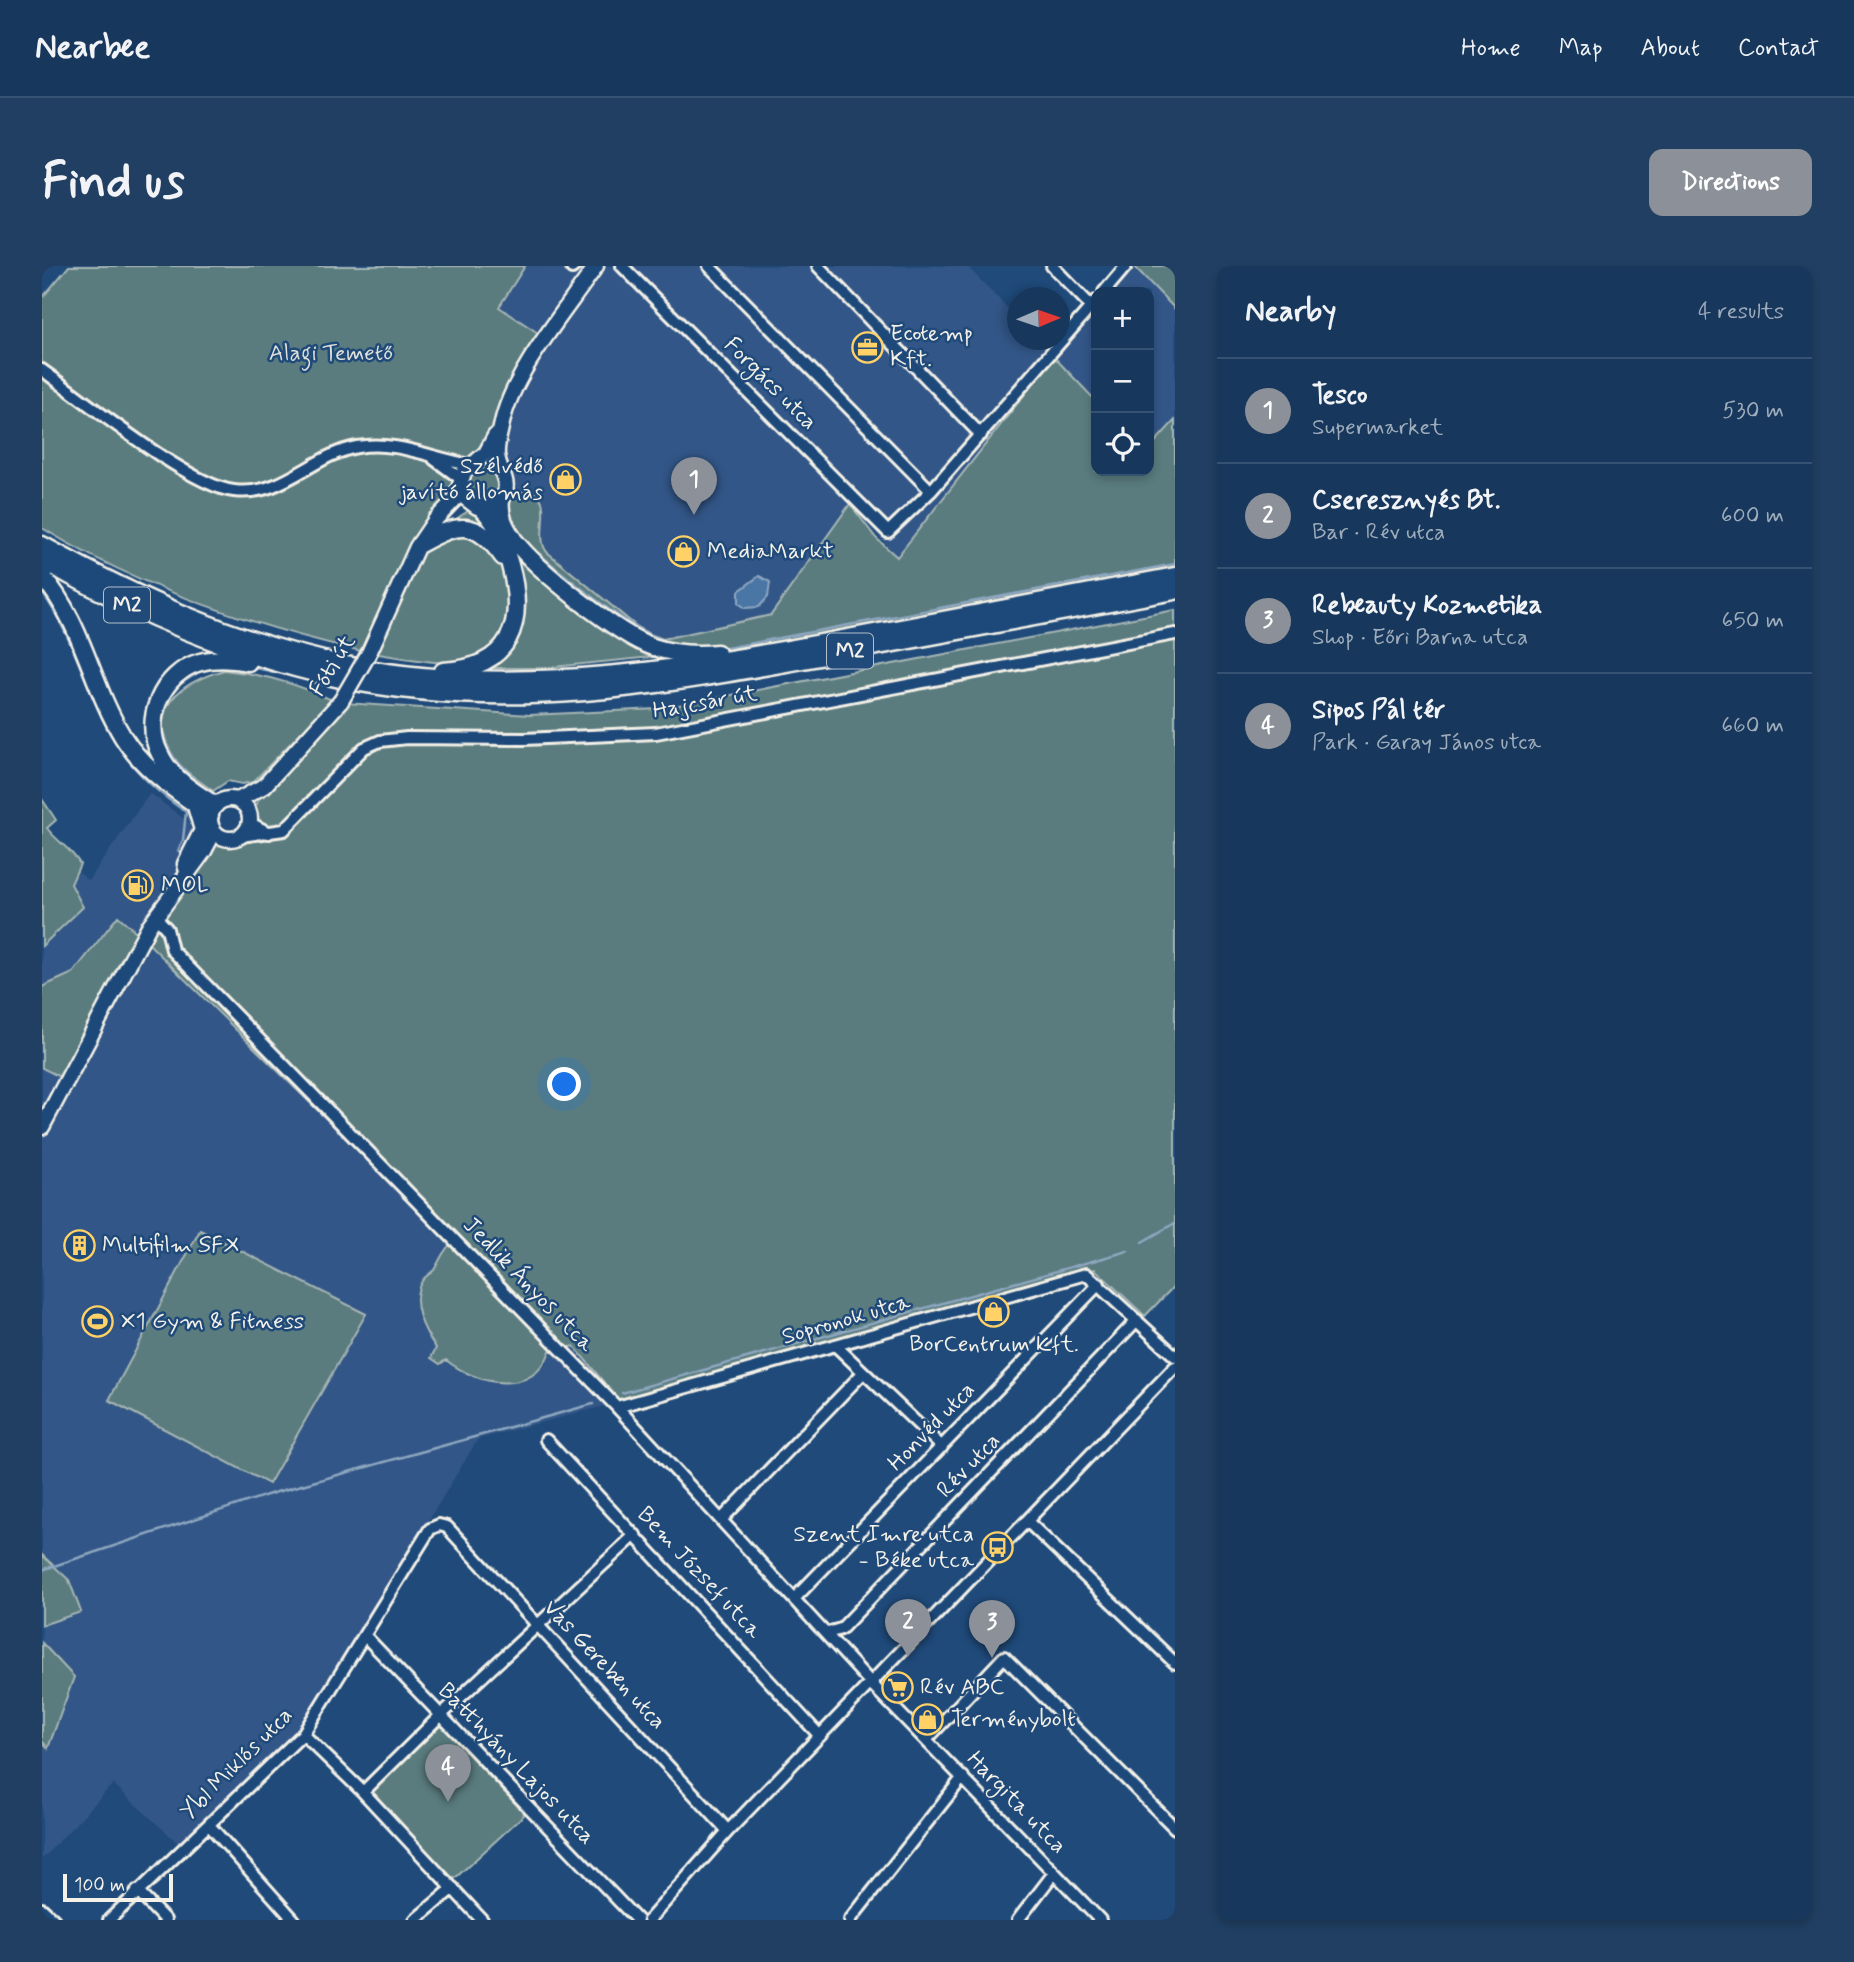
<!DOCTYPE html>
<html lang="en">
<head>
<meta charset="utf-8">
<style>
	:root { --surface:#17385c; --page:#203f62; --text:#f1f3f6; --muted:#9eacbb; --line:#365272; --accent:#8c9099 }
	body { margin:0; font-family:Mynerve,sans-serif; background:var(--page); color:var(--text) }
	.controls { position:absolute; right:21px; top:21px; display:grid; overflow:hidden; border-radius:14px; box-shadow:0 4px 10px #0003 }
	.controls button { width:63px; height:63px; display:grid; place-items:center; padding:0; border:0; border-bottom:2px solid var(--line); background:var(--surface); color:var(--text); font:35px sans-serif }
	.compass { position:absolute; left:965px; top:21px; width:63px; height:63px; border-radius:50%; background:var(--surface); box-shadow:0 4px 10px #0003; rotate:88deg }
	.scale { position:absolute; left:21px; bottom:18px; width:110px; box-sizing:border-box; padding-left:7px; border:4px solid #f4f1e8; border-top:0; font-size:19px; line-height:24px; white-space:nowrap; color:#f4f1e8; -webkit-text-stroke:5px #1f4a7a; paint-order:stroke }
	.you { position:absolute; left:523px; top:819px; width:24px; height:24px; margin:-18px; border:5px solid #fff; border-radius:50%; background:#1a73e8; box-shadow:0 0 0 10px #1a73e833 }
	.badge { display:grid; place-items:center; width:46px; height:46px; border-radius:50%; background:var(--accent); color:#fff; font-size:23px; font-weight:700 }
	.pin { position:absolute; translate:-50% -58px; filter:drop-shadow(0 2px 4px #0008) }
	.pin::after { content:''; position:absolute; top:37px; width:24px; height:21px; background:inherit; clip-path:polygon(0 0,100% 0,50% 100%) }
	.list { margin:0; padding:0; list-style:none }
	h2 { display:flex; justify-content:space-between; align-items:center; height:91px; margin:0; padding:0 28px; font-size:30px }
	h2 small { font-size:23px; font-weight:400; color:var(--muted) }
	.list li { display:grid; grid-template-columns:46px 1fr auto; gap:21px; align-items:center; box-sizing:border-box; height:105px; padding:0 28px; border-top:2px solid var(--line) }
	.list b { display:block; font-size:26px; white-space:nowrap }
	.list p { margin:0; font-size:23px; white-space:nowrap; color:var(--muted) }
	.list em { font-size:23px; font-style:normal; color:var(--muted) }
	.icon { flex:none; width:38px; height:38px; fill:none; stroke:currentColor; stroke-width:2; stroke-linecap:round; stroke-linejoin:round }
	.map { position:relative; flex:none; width:1133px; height:1654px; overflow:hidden; border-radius:14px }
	header { display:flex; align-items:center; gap:42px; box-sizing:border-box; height:98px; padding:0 35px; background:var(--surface); border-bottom:2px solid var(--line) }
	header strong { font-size:33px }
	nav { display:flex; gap:38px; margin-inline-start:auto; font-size:24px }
	.intro { display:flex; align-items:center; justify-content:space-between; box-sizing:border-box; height:168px; padding:0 42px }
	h1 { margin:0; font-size:49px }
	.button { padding:18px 32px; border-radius:14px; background:var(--accent); color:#fff; font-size:24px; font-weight:700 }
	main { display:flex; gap:42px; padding:0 42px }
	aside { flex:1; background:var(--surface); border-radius:14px; box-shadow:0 4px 10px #0003 }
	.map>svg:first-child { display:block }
	.built { fill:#335787 }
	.green { fill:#5a7b7f; stroke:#a7b6b4; stroke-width:2 }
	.water { fill:#4a76a5; stroke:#8ea7c0; stroke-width:2 }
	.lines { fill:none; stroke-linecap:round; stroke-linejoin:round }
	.stream { stroke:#8ea7c0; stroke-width:2.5 }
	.minor-casing { stroke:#f4f1e8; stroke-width:16 }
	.major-casing { stroke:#f4f1e8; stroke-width:19 }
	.highway-casing { stroke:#f4f1e8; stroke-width:21 }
	.minor { stroke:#1f4a7a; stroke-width:10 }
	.major { stroke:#1f4a7a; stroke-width:14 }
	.highway { stroke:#1f4a7a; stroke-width:16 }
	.major-bridge-casing { stroke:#f4f1e8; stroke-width:19; stroke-linecap:butt }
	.major-bridge { stroke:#1f4a7a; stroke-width:14 }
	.labels { text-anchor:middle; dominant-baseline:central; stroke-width:5; stroke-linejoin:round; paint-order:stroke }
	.shield { fill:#1f4a7a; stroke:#b4bfc7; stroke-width:2 }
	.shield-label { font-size:21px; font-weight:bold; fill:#f4f1e8 }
	.poi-label { font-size:23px; fill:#f4f1e8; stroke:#1f4a7a; text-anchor:start }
	.park-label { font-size:23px; fill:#dddfd8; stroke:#1f4a7a }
	.street-label { font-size:23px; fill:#f4f1e8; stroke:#1f4a7a }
</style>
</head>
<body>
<header>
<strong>Nearbee</strong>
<nav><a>Home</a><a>Map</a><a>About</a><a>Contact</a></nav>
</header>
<div class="intro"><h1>Find us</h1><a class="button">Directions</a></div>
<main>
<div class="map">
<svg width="1133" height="1654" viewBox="0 0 1133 1654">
	<rect width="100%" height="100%" fill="#1f4a7a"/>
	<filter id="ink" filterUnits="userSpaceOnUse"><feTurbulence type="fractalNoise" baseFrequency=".0143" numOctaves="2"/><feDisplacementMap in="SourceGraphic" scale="14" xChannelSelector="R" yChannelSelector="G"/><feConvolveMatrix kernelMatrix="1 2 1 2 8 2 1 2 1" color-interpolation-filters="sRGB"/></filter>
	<g filter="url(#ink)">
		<path class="built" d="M483 0H925L975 52V74H996L1012 90 1054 43V135L1012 91 855 291 807 238 729 349 621 373 600 365 499 283 472 233 469 208 460 197 441 65Z
			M1092 0 1133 43V154L1107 183V26H1069Z
			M108 527 172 576 339 903 410 978 401 984 392 1004 380 1015 379 1054 403 1094 418 1106 444 1114 504 1099 508 1085 532 1080 578 1136 436 1173 259 1464 137 1578 71 1518 0 1593V1475L6 1481 32 1412 0 1377V1359L39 1345 27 1314 0 1289V680L41 641 29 618 37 606 46 615Z"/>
		<path class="green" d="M27 0H483L457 41 502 71 413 230 370 282 348 321 319 385C208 359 98 322 0 262V32Z
			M1092 0H1133V43Z
			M1012 91 1054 135V205H1107V183L1133 154V304L685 387 607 374 555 342 472 269 464 238 481 225C518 225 490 268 505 286L600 365 621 373 729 349 808 238 834 272 855 291Z
			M426 219a16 16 0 1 1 32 0a16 16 0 1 1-32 0Z
			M428 244 441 249C457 286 492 345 454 379 444 387 429 396 415 397 389 398 361 391 335 388 358 332 372 275 428 244Z
			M459 264 481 288 629 389 501 402H444C454 390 469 378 477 364 495 335 470 291 459 264Z
			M1133 344V1019L1103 1050 1053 1003 578 1136 532 1080 508 1085C492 1132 435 1119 404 1094L398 1098 389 1092 394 1082C382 1065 367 1036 380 1015 382 1011 388 1008 392 1004 399 993 400 985 410 977L103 674 18 811 0 802V721L31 707 76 650 102 673 172 576 179 572 188 578 243 569 310 496 334 479 490 469 320 478 303 491 241 559C229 562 218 564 210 552L217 532 303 437 487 449 616 443Z
			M182 404C219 408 256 418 290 434L211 516 200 518 186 515 171 525C158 515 138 503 130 489 103 440 141 416 182 404Z
			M0 533 14 554 5 562C15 576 30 583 38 598L29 618 41 641 0 680Z
			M158 964 324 1048 227 1218 67 1134Z
			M0 1289 27 1314 39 1346 0 1359Z
			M0 1377 32 1411 6 1482 0 1475Z
			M399 1459 483 1548 410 1615 330 1525Z"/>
		<path class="water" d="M717 310 728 316 726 331 717 341 703 342 697 337V325Z"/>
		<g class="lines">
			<path class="stream" d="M496 287C538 321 577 357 627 377
				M0 326C28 366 41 412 62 456 80 494 110 523 144 546L141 574 136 585
				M679 383 1133 298
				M210 401 289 419
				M135 420 157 406 179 401
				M312 424 326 427
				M120 452C120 485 139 503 163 522L161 525
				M1100 976 1133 957
				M580 1127 1086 985
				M0 1304 231 1227 551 1138"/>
			<defs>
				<path id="minor" d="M580 0 846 266 889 225 1054 35
					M667 0 889 225
					M776 0 939 169
					M1010 0 1050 41
					M530 2 532 0
					M1062 26 1084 0
					M0 104C41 133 147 220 192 225 241 231 270 189 315 181 355 174 391 193 429 199
					M392 193 419 213
					M208 557 227 567
					M199 570 242 564 322 482 338 475 365 472 482 473 614 467 1133 368
					M113 650 125 663 130 684 575 1141 839 1428 1058 1654
					M793 1079 900 1181
					M575 1141 1044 1008 1133 1090
					M504 1174 778 1470
					M679 1254 821 1107
					M986 1256 1133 1397
					M752 1333 1057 1018
					M785 1367 799 1363 1095 1054
					M324 1371 595 1654
					M261 1468 321 1526 440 1654
					M885 1473 962 1391 1133 1562
					M321 1526 399 1449 593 1269
					M167 1559 252 1654
					M95 1625 123 1654
					M0 1643 12 1654
					M67 1654 261 1468 388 1263 397 1259 405 1261 686 1565
					M373 1654 411 1622
					M607 1654 686 1565 1133 1101
					M808 1654 921 1511
					M976 1654 1012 1607"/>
				<path id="major" d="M419 219 422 231 435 241 450 240 462 230C468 214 457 205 455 189 454 179 458 167 460 157 471 106 524 44 554 0
					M327 387 375 281 394 253 414 232 422 206 444 187 453 170
					M168 553a20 20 0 1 1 40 0a20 20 0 1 1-40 0Z
					M196 534 222 520 299 435
					M0 861 107 660 162 585 172 566"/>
				<path id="highway" d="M459 234C457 249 463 261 472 274 494 303 576 369 611 381 632 388 654 389 675 387
					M378 278C416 257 433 252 461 291
					M0 279C96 332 196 377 304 399 476 433 646 402 816 370 922 350 1027 330 1133 310
					M0 294C94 348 192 390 298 413 469 449 625 419 793 388 906 367 1020 346 1133 325
					M0 310C41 357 49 419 81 471 103 506 136 525 168 549
					M401 405C469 402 484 357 468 299 462 278 456 258 440 242
					M173 539C152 526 129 512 118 488 100 454 120 407 158 396 173 392 191 393 206 396
					M146 605 144 598 161 564 154 540"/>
			</defs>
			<use href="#minor" class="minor-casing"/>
			<use href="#major" class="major-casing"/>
			<use href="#highway" class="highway-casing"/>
			<use href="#minor" class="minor"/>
			<use href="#major" class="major"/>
			<use href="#highway" class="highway"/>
			<defs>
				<path id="major-bridge" d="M299 435 327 387"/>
			</defs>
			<use href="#major-bridge" class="major-bridge-casing"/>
			<use href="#major-bridge" class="major-bridge"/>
		</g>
	</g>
	<defs>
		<symbol id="office-ring" viewBox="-11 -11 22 22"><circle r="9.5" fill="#1f4a7a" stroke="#ffd166" stroke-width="1.5"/><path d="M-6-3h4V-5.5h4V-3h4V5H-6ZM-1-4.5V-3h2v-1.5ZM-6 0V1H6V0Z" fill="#ffd166"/></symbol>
		<symbol id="shop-ring" viewBox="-11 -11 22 22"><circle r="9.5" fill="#1f4a7a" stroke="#ffd166" stroke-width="1.5"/><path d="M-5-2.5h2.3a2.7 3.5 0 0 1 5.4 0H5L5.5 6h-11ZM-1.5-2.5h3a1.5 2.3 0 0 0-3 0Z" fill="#ffd166"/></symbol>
		<symbol id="fuel-ring" viewBox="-11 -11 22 22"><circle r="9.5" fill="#1f4a7a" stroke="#ffd166" stroke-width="1.5"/><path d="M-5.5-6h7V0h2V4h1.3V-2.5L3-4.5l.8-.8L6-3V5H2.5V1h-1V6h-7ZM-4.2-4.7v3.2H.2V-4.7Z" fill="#ffd166"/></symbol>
		<symbol id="building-ring" viewBox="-11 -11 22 22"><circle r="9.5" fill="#1f4a7a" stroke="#ffd166" stroke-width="1.5"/><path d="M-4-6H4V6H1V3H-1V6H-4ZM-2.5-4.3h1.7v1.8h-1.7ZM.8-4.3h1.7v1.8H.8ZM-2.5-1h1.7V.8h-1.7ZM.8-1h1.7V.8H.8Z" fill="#ffd166"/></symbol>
		<symbol id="stadium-ring" viewBox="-11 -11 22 22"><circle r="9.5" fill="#1f4a7a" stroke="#ffd166" stroke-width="1.5"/><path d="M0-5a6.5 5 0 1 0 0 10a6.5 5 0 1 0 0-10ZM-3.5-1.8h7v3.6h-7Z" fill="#ffd166"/></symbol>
		<symbol id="bus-ring" viewBox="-11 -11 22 22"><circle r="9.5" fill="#1f4a7a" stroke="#ffd166" stroke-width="1.5"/><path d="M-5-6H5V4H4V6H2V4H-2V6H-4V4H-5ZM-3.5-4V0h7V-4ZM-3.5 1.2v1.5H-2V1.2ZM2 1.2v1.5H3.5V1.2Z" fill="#ffd166"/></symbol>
		<symbol id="supermarket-ring" viewBox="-11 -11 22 22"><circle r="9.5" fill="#1f4a7a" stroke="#ffd166" stroke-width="1.5"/><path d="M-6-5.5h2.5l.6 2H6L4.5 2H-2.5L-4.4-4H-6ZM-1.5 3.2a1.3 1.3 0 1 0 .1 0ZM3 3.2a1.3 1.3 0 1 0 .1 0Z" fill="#ffd166"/></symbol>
	</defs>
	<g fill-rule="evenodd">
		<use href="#office-ring" x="808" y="64" width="35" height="35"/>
		<use href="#shop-ring" x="506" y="196" width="35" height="35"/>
		<use href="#shop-ring" x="624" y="268" width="35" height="35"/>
		<use href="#fuel-ring" x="78" y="602" width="35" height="35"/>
		<use href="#building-ring" x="20" y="962" width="35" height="35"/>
		<use href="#shop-ring" x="934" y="1028" width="35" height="35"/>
		<use href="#stadium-ring" x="38" y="1038" width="35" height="35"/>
		<use href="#bus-ring" x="938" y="1264" width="35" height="35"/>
		<use href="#supermarket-ring" x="838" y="1404" width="35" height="35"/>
		<use href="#shop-ring" x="868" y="1436" width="35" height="35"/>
	</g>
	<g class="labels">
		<g class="shield">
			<rect x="62" y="321.5" width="46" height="35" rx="5"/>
			<rect x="785" y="367.5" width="46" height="35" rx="5"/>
		</g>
		<g class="shield-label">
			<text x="85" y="339">M2</text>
			<text x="808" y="385">M2</text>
		</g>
		<g class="poi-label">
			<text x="848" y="68">Ecotemp<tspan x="848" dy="26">Kft.</tspan></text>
			<text x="501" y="201" text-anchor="end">Szélvédő<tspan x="501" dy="26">javító állomás</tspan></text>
			<text x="665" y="286">MediaMarkt</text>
			<text x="119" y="620">MOL</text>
			<text x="60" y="980">Multifilm SFX</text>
			<text x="79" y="1056">X1 Gym &amp; Fitness</text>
			<text x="952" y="1079" text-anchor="middle">BorCentrum Kft.</text>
			<text x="932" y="1269" text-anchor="end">Szent Imre utca<tspan x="932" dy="26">- Béke utca</tspan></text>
			<text x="878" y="1422">Rév ABC</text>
			<text x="909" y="1454">Terménybolt</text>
		</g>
		<g class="park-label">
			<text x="289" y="88">Alagi Temető</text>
		</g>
		<g class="street-label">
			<text transform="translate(728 118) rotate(45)">Forgács utca</text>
			<text transform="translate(291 400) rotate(-59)">Fóti út</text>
			<text transform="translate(663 437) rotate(-10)">Hajcsár út</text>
			<text transform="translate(486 1019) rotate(46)">Jedlik Ányos utca</text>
			<text transform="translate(804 1054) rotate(-16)">Sopronok utca</text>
			<text transform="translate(890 1161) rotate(-46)">Honvéd utca</text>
			<text transform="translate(927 1200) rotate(-46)">Rév utca</text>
			<text transform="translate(657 1307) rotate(47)">Bem József utca</text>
			<text transform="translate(562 1399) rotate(47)">Vas Gereben utca</text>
			<text transform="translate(195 1498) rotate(-45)">Ybl Miklós utca</text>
			<text transform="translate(474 1498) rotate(46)">Batthyány Lajos utca</text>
			<text transform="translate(974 1537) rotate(46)">Hargita utca</text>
		</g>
	</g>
</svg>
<div class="controls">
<button>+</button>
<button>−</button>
<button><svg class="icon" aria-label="locate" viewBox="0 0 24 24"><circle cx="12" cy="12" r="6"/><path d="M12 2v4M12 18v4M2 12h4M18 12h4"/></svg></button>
</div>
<svg class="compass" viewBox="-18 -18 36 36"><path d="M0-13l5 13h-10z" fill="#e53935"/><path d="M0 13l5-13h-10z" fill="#9eacbb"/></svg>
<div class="scale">100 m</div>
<div class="you"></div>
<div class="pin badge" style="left:652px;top:249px">1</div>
<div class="pin badge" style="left:866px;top:1391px">2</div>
<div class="pin badge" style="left:950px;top:1392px">3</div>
<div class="pin badge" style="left:406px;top:1536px">4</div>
</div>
<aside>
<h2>Nearby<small>4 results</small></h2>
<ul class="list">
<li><span class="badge">1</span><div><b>Tesco</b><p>Supermarket</p></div><em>530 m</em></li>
<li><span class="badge">2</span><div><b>Cseresznyés Bt.</b><p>Bar · Rév utca</p></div><em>600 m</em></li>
<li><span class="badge">3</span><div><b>Rebeauty Kozmetika</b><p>Shop · Eőri Barna utca</p></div><em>650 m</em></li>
<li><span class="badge">4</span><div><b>Sipos Pál tér</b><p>Park · Garay János utca</p></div><em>660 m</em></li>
</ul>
</aside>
</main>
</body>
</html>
